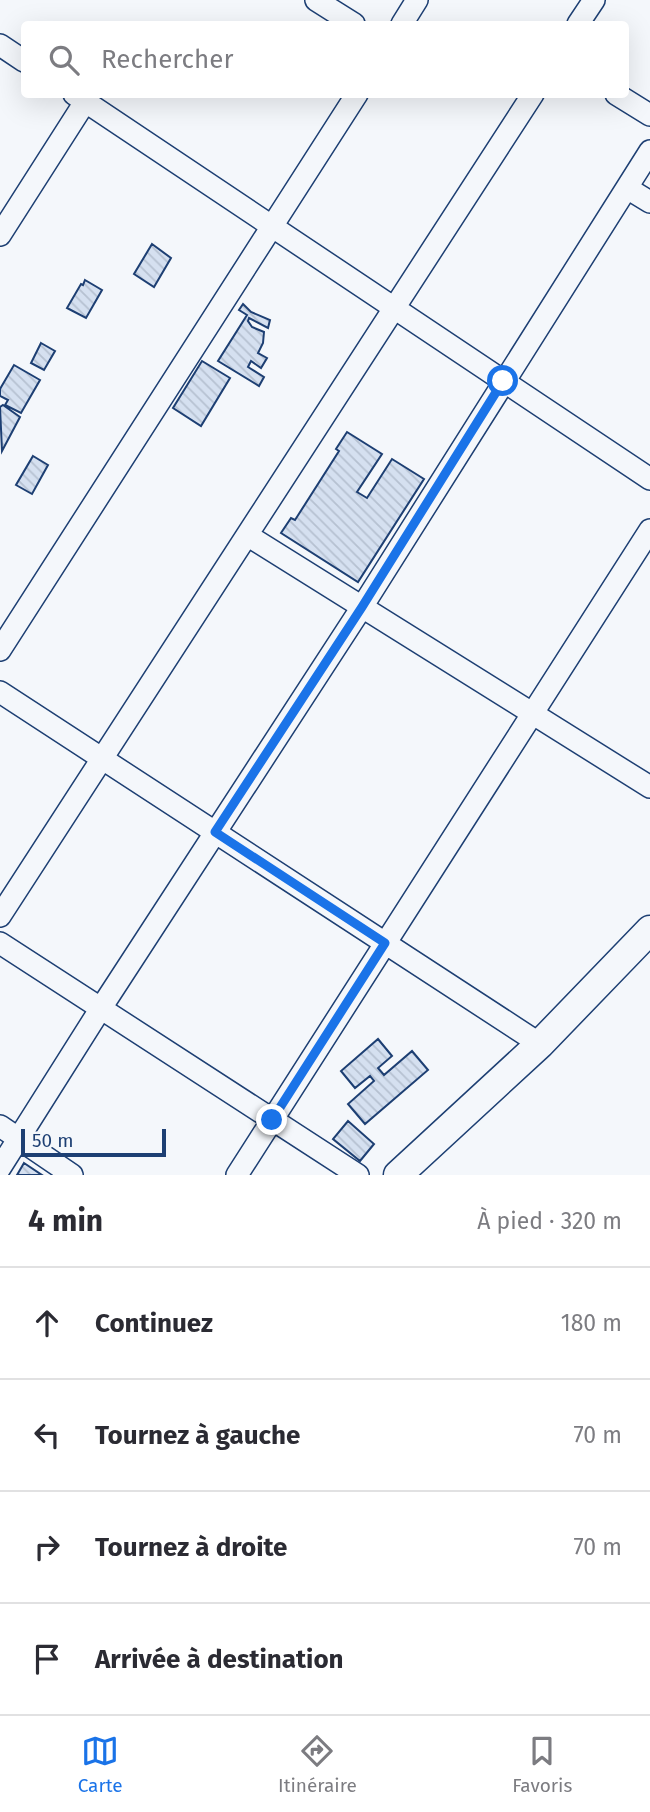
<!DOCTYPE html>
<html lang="fr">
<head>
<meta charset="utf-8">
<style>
	:root { --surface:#fff; --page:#f2f2f3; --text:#2b2b33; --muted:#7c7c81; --line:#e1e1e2; --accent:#1a73e8 }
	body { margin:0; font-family:"Fira Sans",sans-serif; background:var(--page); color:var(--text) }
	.scale { position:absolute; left:21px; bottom:18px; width:145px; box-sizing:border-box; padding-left:7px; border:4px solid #1d3f73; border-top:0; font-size:19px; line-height:24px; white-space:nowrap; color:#1d3f73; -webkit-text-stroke:5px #f4f7fb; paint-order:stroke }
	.stop { position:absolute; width:21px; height:21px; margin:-16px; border:5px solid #1a73e8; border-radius:50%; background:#fff }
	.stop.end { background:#1a73e8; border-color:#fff; box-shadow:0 2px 7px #0008 }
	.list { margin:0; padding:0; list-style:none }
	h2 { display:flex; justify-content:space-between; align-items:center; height:91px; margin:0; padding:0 28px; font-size:30px }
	h2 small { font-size:23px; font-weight:400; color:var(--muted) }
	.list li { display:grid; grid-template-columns:46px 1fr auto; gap:21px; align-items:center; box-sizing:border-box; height:112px; padding:0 28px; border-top:2px solid var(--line) }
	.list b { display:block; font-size:26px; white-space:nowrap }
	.list em { font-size:23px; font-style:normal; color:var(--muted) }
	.icon { flex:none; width:38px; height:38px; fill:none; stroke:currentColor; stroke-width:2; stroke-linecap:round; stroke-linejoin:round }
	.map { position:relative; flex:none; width:650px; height:1175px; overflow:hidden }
	.search { position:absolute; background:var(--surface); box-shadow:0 7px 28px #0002; left:21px; right:21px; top:21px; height:77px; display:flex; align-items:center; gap:18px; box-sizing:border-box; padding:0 24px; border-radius:7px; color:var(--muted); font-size:26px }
	.sheet { height:539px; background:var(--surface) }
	nav { display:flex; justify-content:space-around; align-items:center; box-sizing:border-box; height:98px; border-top:2px solid var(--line); background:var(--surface); font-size:19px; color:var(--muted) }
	nav a { display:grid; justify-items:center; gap:4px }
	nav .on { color:var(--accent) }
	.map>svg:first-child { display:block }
	.building { fill:url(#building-back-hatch); stroke:#1d3f73; stroke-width:2 }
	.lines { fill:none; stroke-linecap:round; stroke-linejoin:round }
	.minor-casing { stroke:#1d3f73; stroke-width:24 }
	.major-casing { stroke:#1d3f73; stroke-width:31 }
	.minor { stroke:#f4f7fb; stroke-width:21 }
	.major { stroke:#f4f7fb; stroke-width:28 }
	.route { stroke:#1a73e8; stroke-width:9 }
</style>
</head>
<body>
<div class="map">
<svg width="650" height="1175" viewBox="0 0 650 1175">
	<defs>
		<pattern id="building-back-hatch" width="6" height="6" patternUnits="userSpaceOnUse" patternTransform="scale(1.75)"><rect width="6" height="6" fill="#d5e0f0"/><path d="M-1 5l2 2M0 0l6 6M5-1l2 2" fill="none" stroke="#b6c1d1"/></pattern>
	</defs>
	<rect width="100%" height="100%" fill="#f4f7fb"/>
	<path class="building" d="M152 244 171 258 154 287 134 274Z
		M85 280 102 290 86 318 67 308 81 284 83 285Z
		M243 304 251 312 270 320 268 328 249 318 248 321 252 327 264 332 263 343 258 353 267 358 261 368 251 361 248 367 264 377 259 386 218 361 247 315 239 310Z
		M41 343 55 351 44 370 31 363Z
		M202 361 230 378 201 426 173 408Z
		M14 365 40 380 21 413 5 405 8 400 0 396V389Z
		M3 405 20 417 2 451 0 407Z
		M347 432 382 454 357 492 367 498 392 459 424 479 358 582 281 533 291 518 295 520 339 451 336 449Z
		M33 456 48 465 32 494 16 485Z
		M378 1039 392 1056 378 1068 384 1075 412 1051 428 1070 365 1124 348 1104 374 1081 370 1076 355 1088 341 1071Z
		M348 1121 374 1144 360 1161 333 1139Z
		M24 1163 42 1175H17Z"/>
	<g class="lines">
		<defs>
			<path id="minor" d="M316 0 354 24
				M402 24 417 0
				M578 24 594 0
				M0 45 24 61
				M74 94 650 479
				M616 94 650 115
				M627 188 650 202
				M0 235 85 102
				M247 535 650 787
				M0 650 357 94
				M0 692 540 1044
				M0 916 533 94
				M0 943 358 1175
				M0 1126 72 1175
				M0 1168 101 1008 362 607 650 151
				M237 1175 650 530"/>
			<path id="major" d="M398 1175 540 1044 650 930"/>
		</defs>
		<use href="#minor" class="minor-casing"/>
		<use href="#major" class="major-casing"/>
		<use href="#minor" class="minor"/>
		<use href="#major" class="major"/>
	</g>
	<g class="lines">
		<path class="route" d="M272 1120 385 943 215 832 362 607 503 381"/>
	</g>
</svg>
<div class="scale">50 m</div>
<div class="stop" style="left:503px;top:381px"></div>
<div class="stop end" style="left:272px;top:1120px"></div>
<div class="search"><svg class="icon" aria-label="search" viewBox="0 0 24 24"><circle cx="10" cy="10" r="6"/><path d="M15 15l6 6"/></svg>Rechercher</div>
</div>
<section class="sheet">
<h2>4 min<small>À pied · 320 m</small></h2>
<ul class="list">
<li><svg class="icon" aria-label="ahead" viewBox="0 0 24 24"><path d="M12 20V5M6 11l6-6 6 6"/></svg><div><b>Continuez</b></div><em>180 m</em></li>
<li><svg class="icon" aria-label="left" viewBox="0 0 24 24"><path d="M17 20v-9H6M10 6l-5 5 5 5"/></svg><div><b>Tournez à gauche</b></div><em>70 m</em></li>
<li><svg class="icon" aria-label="right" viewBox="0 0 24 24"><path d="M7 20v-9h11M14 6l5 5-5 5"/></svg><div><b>Tournez à droite</b></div><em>70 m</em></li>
<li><svg class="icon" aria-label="arrive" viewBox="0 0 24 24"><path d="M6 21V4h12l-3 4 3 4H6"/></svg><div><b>Arrivée à destination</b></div></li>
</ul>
</section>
<nav>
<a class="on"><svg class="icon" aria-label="map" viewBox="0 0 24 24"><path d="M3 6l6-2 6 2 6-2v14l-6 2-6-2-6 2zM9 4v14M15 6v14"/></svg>Carte</a>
<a><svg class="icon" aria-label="directions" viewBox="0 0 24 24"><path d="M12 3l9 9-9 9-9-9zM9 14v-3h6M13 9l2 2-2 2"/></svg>Itinéraire</a>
<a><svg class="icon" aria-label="saved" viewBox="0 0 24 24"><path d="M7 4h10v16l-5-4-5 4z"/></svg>Favoris</a>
</nav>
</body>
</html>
